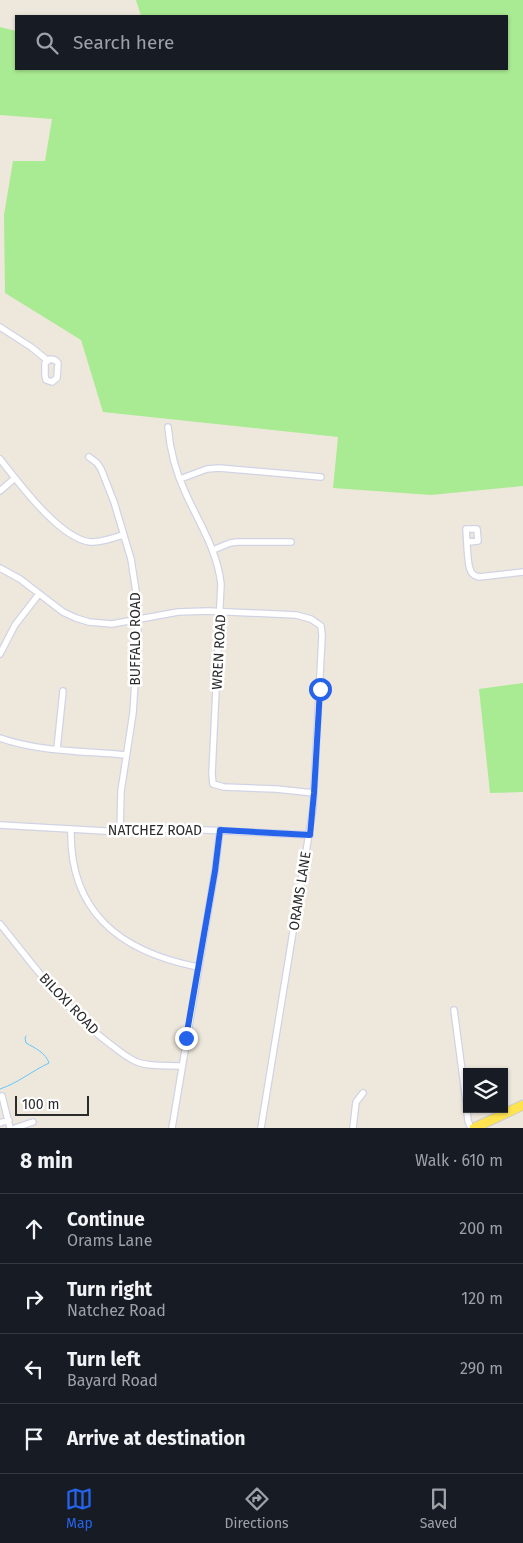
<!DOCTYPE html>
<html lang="en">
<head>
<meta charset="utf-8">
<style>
	:root { --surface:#171b24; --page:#242831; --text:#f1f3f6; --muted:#9ea1a6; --line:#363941; --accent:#2563eb }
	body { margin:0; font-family:"Fira Sans",sans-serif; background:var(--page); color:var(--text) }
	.controls { position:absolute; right:15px; bottom:15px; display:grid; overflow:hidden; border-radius:0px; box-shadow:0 1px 4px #0004 }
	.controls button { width:45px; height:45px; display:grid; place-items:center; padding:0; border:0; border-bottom:1px solid var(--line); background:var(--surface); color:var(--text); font:25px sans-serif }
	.scale { position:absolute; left:15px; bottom:12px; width:74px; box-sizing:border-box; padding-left:5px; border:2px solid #2b2b2b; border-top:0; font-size:14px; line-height:18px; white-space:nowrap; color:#2b2b2b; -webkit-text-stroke:4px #fff; paint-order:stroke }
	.stop { position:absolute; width:15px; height:15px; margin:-11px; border:4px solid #2563eb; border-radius:50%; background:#fff }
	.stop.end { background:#2563eb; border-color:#fff; box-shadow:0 1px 5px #0008 }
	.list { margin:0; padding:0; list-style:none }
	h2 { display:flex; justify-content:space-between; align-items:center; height:65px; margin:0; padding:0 20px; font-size:21px }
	h2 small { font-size:16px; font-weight:400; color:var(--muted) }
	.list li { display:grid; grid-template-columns:32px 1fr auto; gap:15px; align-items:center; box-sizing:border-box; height:70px; padding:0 20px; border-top:1px solid var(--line) }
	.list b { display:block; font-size:19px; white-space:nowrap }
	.list p { margin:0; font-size:16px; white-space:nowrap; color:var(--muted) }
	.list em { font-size:16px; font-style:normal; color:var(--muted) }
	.icon { flex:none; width:28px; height:28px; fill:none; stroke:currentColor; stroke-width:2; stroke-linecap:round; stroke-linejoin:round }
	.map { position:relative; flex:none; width:523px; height:1128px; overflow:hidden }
	.search { position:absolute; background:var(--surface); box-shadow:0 1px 4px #0004; left:15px; right:15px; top:15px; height:55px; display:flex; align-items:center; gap:12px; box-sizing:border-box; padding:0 18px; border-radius:0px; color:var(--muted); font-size:19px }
	.sheet { height:345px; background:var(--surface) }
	nav { display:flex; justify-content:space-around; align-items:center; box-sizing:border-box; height:70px; border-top:1px solid var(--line); background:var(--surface); font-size:14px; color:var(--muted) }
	nav a { display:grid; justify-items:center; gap:2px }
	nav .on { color:var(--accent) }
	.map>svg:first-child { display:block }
	.green { fill:#a9eb92 }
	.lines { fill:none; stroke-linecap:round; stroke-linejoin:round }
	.stream { stroke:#64c7fb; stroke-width:1 }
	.street-casing { stroke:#d1d3e5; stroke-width:8 }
	.primary-casing { stroke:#ccc; stroke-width:11 }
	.street { stroke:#fff; stroke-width:5.5 }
	.primary { stroke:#ffe450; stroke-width:9 }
	.route { stroke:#2563eb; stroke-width:6 }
	.labels { text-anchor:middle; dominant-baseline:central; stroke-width:5; stroke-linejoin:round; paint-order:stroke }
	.street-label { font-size:14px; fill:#2b2b2b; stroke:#fff }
</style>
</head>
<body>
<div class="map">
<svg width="523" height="1128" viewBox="0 0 523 1128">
	<rect width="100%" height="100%" fill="#eee8dc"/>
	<path class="green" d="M136 0H523V486L431 495 333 488 338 437 103 412 81 340 5 293 4 215 13 161H45L52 119 0 115V27L16 31V69H507V16H141Z
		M523 683V792L490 793 479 689Z"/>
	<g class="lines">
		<path class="stream" d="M0 1089C18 1083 32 1071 49 1063 46 1053 35 1048 26 1043L25 1038 26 1036"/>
		<defs>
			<path id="street" d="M0 327 31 347 47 360
				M50 359 55 360 58 363 57 378 52 382 46 380 45 375V363Z
				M168 427C170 451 176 473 186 494 200 525 217 550 221 584L212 774 213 784 224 787 276 789 314 793
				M89 457 97 463 101 469 114 502 131 559 137 598 138 635 133 713 121 791 120 831
				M0 459C19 483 59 538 90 542 101 543 114 537 124 535
				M180 479 207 469 219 468 321 477
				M0 491 15 478
				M468 542 478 541 477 529H466C467 538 467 562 470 569 471 574 475 576 479 577L523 572
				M213 550 230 543 237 542H291
				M0 568 20 579 63 612 76 618 89 622 112 624 178 612 208 611 296 615 311 619 321 626 322 636 313 809 261 1128
				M0 654 15 625 39 594
				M0 738C40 752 85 751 126 755
				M57 749 63 691
				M0 825 105 831 185 829 310 835
				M71 829C69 913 121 952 198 967
				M0 924C35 967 68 1014 114 1047 122 1053 130 1060 140 1063 153 1067 169 1065 182 1066
				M454 1010 466 1101 468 1121 471 1128
				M2 1096 10 1128
				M0 1123 9 1120
				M15 1128 33 1122
				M172 1128 215 871 220 830
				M353 1128 356 1102 363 1093"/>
			<path id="primary" d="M474 1128 523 1105"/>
		</defs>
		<use href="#street" class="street-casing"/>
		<use href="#primary" class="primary-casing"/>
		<use href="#street" class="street"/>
		<use href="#primary" class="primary"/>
	</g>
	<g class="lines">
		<path class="route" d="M186 1038 215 871 220 830 310 835 314 793 320 689"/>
	</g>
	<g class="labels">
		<g class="street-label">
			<text transform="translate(135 639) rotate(-90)">BUFFALO ROAD</text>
			<text transform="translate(219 652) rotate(-87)">WREN ROAD</text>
			<text x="155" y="830">NATCHEZ ROAD</text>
			<text transform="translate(300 891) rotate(-81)">ORAMS LANE</text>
			<text transform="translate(69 1004) rotate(46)">BILOXI ROAD</text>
		</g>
	</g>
</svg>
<div class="controls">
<button><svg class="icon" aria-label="layers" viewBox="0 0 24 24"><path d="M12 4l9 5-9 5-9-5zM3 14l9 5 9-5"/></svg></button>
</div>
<div class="scale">100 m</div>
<div class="stop" style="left:320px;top:689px"></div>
<div class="stop end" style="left:186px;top:1038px"></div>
<div class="search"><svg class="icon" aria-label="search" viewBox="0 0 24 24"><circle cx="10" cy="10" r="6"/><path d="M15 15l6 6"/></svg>Search here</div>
</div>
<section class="sheet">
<h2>8 min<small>Walk · 610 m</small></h2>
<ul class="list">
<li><svg class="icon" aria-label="ahead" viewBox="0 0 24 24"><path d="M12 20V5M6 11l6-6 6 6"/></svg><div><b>Continue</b><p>Orams Lane</p></div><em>200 m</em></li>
<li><svg class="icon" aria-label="right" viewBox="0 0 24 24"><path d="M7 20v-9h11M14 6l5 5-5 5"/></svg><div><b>Turn right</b><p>Natchez Road</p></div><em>120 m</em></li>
<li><svg class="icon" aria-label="left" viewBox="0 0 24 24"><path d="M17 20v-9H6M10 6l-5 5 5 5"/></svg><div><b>Turn left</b><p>Bayard Road</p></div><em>290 m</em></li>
<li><svg class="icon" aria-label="arrive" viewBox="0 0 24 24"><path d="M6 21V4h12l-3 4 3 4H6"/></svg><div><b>Arrive at destination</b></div></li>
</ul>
</section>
<nav>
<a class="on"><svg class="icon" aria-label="map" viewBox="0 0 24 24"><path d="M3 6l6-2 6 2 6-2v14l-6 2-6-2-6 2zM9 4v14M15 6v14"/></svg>Map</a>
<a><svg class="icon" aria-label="directions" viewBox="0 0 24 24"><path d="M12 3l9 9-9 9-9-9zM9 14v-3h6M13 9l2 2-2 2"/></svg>Directions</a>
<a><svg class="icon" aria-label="saved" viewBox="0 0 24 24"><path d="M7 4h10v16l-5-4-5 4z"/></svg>Saved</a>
</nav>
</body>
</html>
